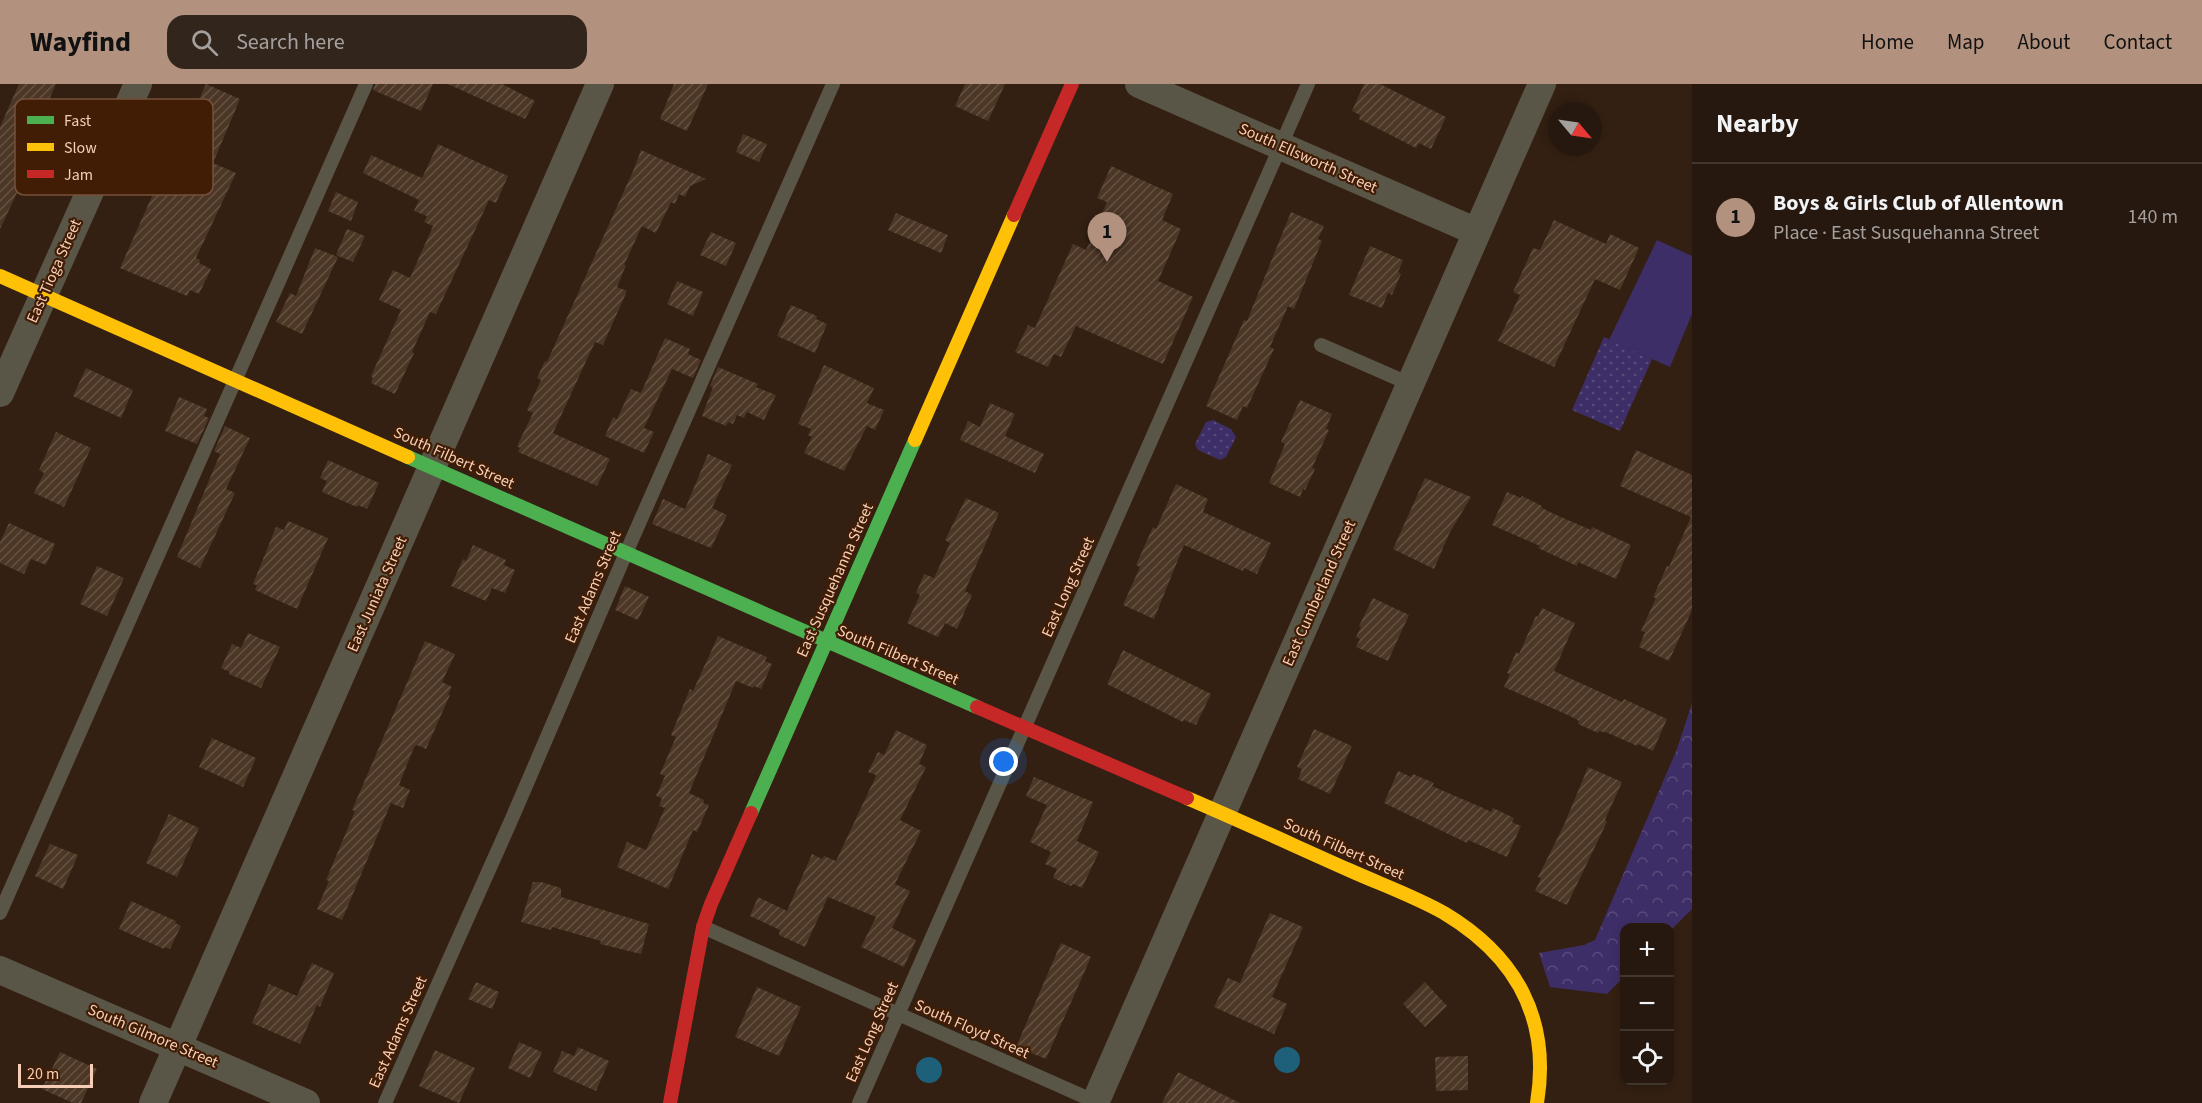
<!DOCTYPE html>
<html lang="en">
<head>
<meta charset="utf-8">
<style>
	:root { --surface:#26180e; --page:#32251c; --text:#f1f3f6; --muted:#a4a09e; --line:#42372e; --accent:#b2917e }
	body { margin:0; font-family:"Source Sans 3",sans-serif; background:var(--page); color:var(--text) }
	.controls { position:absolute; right:18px; bottom:18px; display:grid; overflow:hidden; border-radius:12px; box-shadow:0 3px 9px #0003 }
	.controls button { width:54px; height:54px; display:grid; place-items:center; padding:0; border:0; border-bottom:2px solid var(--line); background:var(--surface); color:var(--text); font:30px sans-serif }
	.compass { position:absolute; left:1548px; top:18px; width:54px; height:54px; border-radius:50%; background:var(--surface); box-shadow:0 3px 9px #0003; rotate:119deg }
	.scale { position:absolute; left:18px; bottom:15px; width:75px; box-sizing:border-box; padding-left:6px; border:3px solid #f6ceb8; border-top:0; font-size:16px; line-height:21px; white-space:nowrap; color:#f6ceb8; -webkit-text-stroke:4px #411d05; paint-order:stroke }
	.you { position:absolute; left:1004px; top:678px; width:21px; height:21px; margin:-15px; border:4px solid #fff; border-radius:50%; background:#1a73e8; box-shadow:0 0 0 9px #1a73e833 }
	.badge { display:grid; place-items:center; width:39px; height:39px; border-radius:50%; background:var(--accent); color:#111; font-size:20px; font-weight:700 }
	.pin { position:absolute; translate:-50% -50px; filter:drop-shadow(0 2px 3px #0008) }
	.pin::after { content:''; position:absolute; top:32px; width:21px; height:18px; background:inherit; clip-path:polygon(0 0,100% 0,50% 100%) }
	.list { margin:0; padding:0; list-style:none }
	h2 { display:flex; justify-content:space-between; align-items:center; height:78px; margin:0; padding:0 24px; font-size:26px }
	h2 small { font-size:20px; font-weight:400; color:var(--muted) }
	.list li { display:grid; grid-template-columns:39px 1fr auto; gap:18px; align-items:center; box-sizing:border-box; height:108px; padding:0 24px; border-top:2px solid var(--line) }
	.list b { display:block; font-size:22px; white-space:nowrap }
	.list p { margin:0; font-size:20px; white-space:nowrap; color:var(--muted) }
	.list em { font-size:20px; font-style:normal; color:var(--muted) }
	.icon { flex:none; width:33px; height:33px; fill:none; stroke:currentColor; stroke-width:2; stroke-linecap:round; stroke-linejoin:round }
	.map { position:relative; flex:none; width:1692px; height:1019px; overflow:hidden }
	header { display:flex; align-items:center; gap:36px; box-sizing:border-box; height:84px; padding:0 30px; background:var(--accent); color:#111 }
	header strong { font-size:28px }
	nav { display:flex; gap:33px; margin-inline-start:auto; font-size:21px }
	.search { width:420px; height:54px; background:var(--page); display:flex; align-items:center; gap:15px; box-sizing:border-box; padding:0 21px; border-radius:18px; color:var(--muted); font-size:22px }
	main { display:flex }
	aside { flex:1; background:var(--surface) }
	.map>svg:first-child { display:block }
	.forest { fill:url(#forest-crowns) }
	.park { fill:url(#park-dots) }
	.pitch { fill:#3e2e67 }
	.water { fill:#1e5f7a }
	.building { fill:url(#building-hatch) }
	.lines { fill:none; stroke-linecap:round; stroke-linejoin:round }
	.lane { stroke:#5a5647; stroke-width:14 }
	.street { stroke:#5a5647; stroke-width:28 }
	.fast { stroke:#4caf50; stroke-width:14 }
	.slow { stroke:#ffc107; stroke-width:14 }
	.jam { stroke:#c62828; stroke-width:14 }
	.labels { text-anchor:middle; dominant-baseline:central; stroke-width:4.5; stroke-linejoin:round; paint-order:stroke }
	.street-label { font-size:16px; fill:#f6ceb8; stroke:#411d05 }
	.key { fill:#411d05; stroke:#77523b; stroke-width:1.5 }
	.key-label { font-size:16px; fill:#f6ceb8 }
</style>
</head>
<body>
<header>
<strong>Wayfind</strong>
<div class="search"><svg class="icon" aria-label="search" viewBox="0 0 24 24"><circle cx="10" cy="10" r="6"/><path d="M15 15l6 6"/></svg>Search here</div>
<nav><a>Home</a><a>Map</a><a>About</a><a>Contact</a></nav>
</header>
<main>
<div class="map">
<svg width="1692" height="1019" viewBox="0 0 1692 1019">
	<defs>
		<pattern id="forest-crowns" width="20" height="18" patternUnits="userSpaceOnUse" patternTransform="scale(1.5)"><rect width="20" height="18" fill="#3e2e67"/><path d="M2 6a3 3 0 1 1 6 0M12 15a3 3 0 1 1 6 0" fill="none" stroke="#5a4b7b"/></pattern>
		<pattern id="park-dots" width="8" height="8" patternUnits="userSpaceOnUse" patternTransform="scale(1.5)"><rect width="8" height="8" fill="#3e2e67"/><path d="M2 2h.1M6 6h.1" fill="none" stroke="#5a4b7b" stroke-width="1.8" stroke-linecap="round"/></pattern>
		<pattern id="building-hatch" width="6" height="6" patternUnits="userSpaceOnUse" patternTransform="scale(1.5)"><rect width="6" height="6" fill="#4c3625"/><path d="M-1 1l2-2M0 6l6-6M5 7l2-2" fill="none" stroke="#665243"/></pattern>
	</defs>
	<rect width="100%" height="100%" fill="#332012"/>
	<path class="forest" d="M1692 619V825L1670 847V844H1624V893L1607 910 1550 903 1539 869 1584 861 1595 856 1677 665Z"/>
	<path class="park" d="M1604 253 1652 275 1620 347 1572 326Z
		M1213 336 1231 345 1236 353 1226 373 1220 376 1198 366 1195 360 1206 338Z"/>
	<path class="pitch" d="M1657 156 1692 172V230L1670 283 1609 256Z"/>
	<path class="water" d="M1274 976a13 13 0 1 1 26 0a13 13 0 1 1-26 0Z
		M916 986a13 13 0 1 1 26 0a13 13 0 1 1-26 0Z"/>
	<path class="building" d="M19 0H56L33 52 42 56 0 145V43Z
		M206 0 240 15 213 79 236 89 196 174 200 176 199 179 211 185 199 210 190 206 187 212 120 184 169 74 173 76 177 67 180 68 200 22 197 20Z
		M375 0H433L421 27 373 6Z
		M448 0H502L535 17 525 35Z
		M674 0H708L687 47 660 35Z
		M965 0H1005L988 37 955 22Z
		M1364 0H1380L1446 33 1431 65 1419 59 1416 64 1359 35 1360 31 1352 27Z
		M743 50 767 60 759 78 736 68Z
		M438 60 508 92 496 119 489 116 436 230 430 228 412 268 414 269 395 310 371 299 373 294 371 292 401 226 379 216 393 186 410 194 433 142 424 138 427 132 414 127 419 116 363 89 371 71 422 94Z
		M641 66 706 95 690 102 685 113 679 110 675 120 671 118 656 149 642 142 624 181H626L617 203 627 207 603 261 595 258 553 349 610 375 597 402 518 368 520 364 517 362 533 329 527 326 541 296 537 294 545 277 547 278 633 87Z
		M1111 82 1173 110 1162 136 1181 145 1158 197 1193 213 1163 280 1076 242 1061 273 1054 270 1048 283 1015 268 1028 241 1035 244 1073 160 1086 166 1107 118 1097 114Z
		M336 108 358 118 351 137 328 127Z
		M1291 128 1324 142 1318 155 1322 157 1294 225 1288 222 1270 263 1274 265 1247 324 1243 322 1237 336 1206 322 1244 236 1247 237Z
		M896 129 948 151 941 169 888 146Z
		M1554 136 1606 160 1610 150 1639 164 1620 206 1595 195 1554 283 1498 257 1520 211 1513 208 1533 164 1540 166Z
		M347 145 365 152 353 178 336 171Z
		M711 148 736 159 726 182 700 171Z
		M1370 162 1403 176 1398 188 1401 190 1392 211 1388 209 1382 224 1349 211Z
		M315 164 338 173 302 250 276 238 290 209 296 212Z
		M677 197 703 208 693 232 667 220Z
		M791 221 817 232 816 235 827 240 815 269 777 252Z
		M665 254 690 265 688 270 701 276 693 294 672 285 644 344 654 348 644 369 605 352 613 333 617 335 631 305 641 309Z
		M824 281 874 304 867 319 884 326 875 346 867 342 844 387 804 369 812 353 808 351 811 345 798 340Z
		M718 283 758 300 756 303 776 311 764 336 747 328 744 334 737 331 733 340 728 338 726 342 702 332 713 303 710 302Z
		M86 284 133 306 121 334 73 312Z
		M179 313 207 325 204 332 209 334 197 360 165 347Z
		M1300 316 1332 330 1326 345 1329 346 1312 384 1315 385 1305 406 1303 405 1300 413 1269 399 1285 360 1281 358Z
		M990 319 1015 330 1005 352 1044 370 1035 389 960 356 968 337 980 343Z
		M225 342 250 354 226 405 235 409 200 484 177 473 220 370 214 367Z
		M56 348 91 364 64 423 34 409 44 389 39 386Z
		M1636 366 1692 391V526L1669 577 1639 563 1645 548 1641 547 1656 514 1653 513 1667 482 1669 483 1691 433 1620 402Z
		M708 370 732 381 712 424 727 431 711 464 652 440 663 415 685 425Z
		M328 376 379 399 367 425 358 421 357 423 322 408 327 397 320 394Z
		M1425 394 1471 413 1449 450 1434 485 1393 465Z
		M1176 400 1208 415 1203 428 1271 459 1257 490 1244 484 1243 487 1184 461 1154 535 1123 521 1140 483 1136 481 1153 443 1156 445Z
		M1507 408 1521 414 1522 412 1542 422V424L1554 430 1591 446 1592 443 1631 461 1616 495 1578 478 1577 482 1538 464 1540 462 1492 441Z
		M966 414 999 429 965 507 972 511 957 545 945 539 938 553 907 539 920 511 916 509 924 490 934 494 950 459 945 456Z
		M288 437 328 454 297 525 255 506 257 501 253 500 276 443 284 446Z
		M9 439 55 460 46 481 31 475 24 490 0 479V458Z
		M473 461 506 476 504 481 515 486 505 509 492 504 486 517 451 502 463 475 466 477Z
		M97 482 124 494 107 532 80 520Z
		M625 502 649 513 638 536 615 526Z
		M1373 514 1409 531 1388 577 1356 563 1360 555 1356 553 1361 543 1359 542Z
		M1542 524 1575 539 1554 587 1622 618 1624 615 1667 635 1653 667 1638 660 1637 662 1608 649 1599 647 1598 649 1578 640 1579 637 1570 632 1504 603 1510 590 1507 589 1516 568 1519 570 1536 532 1538 533Z
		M248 549 280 563 261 604 229 590 230 588 221 584 232 560 241 564Z
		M718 552 767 573 765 577 772 580 761 605 754 602 753 604 736 597 689 709 704 716 703 719 709 721 697 748 693 746 668 805 617 783 627 758 646 766 665 724 659 722 662 714 656 712 665 692 660 690 676 653 671 651 690 605 693 607Z
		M425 557 455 570 442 598 452 603 448 610 450 611 426 665 417 661 414 663 399 701 410 706 403 724 391 719 342 836 317 825 329 797 326 796 355 727 352 726Z
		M1123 566 1211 610 1196 641 1184 636 1183 638 1107 600Z
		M1314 645 1352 662 1330 710 1298 695 1302 685 1297 683Z
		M896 646 927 661 919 680 926 683 900 736 921 747 895 800 910 807 892 844 916 856 904 883 861 863 876 833 828 813 805 863 779 851 780 846 750 832 758 813 787 827 812 770 822 775 824 772 836 777 875 694 876 691 868 688 878 668 884 671Z
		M212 654 256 674 243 703 199 683Z
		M1588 683 1622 698 1605 736 1607 738 1567 821 1535 807 1541 794 1538 793 1564 741Z
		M1398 687 1411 693 1413 690 1434 699 1432 702 1483 724 1491 728 1493 724 1514 734 1512 738 1521 742 1507 773 1468 756 1467 759 1384 719Z
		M1034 693 1093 718 1077 757 1099 768 1082 804 1073 800 1071 802 1053 794 1057 785 1045 780 1051 768 1030 758 1047 721 1026 712Z
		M169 730 199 744 177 793 146 779Z
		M50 760 78 771 63 805 35 792Z
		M533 798H541L561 804V813L649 840 641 870 600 860 601 857 552 843 551 846 521 838Z
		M131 817 176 837 175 839 181 842 170 865 165 863 164 865 119 845Z
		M1270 829 1303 843 1272 913 1287 920 1274 950 1214 923 1228 894 1240 899Z
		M1061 859 1091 873 1046 975 1016 963Z
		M312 879 334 889 320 923 317 921 300 960 252 939 269 900 297 912Z
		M476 898 499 908 492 925 468 915Z
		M1425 898 1447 922 1425 943 1403 920Z
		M757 903 801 923 779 972 735 953Z
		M519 958 542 968 530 994 508 984Z
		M578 963 609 977 596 1007 553 988 562 967 574 972Z
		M435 966 475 984 459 1019 419 1002Z
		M60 968 97 985 81 1019H73L42 1005Z
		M1468 972V1006L1436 1007 1435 973Z
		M1178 988 1240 1019H1162Z"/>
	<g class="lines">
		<path class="lane" d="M1321 261 1410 300
			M0 829 366 0
			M703 843 1096 1018
			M385 1019 513 732 626 469 833 0
			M859 1019 1308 0"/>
		<path class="street" d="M1139 0 1477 148
			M0 309 138 0
			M0 886 306 1019
			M153 1019 600 0
			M1095 1019 1542 0"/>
		<path class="fast" d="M408 373 977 623
			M751 729 915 356"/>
		<path class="slow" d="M0 192 408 373
			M915 356 1014 131
			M1187 714C1241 737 1295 762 1349 786 1380 800 1414 812 1444 829 1516 872 1551 935 1537 1019"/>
		<path class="jam" d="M1014 131 1072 0
			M977 623 1187 714
			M670 1019 703 843 711 820 751 729"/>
	</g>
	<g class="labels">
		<g class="street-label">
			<text transform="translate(1308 74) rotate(24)">South Ellsworth Street</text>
			<text transform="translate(54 187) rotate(-66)">East Tioga Street</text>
			<text transform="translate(454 374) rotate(24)">South Filbert Street</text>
			<text transform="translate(835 496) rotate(-66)">East Susquehanna Street</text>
			<text transform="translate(593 503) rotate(-67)">East Adams Street</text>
			<text transform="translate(1068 503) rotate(-66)">East Long Street</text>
			<text transform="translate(1319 509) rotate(-66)">East Cumberland Street</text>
			<text transform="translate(377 510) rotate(-66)">East Juniata Street</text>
			<text transform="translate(898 571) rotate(23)">South Filbert Street</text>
			<text transform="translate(1344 765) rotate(24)">South Filbert Street</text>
			<text transform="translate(972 945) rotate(24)">South Floyd Street</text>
			<text transform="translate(398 948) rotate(-66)">East Adams Street</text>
			<text transform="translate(872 948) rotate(-66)">East Long Street</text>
			<text transform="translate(153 952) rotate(23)">South Gilmore Street</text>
		</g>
	</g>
	<rect x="15" y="15" width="198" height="96" rx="9" class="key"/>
	<rect x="27" y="32" width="27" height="8" fill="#4caf50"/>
	<rect x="27" y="59" width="27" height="8" fill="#ffc107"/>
	<rect x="27" y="86" width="27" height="8" fill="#c62828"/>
	<g class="key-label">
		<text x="64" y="42">Fast</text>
		<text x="64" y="69">Slow</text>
		<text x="64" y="96">Jam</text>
	</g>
</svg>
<div class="controls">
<button>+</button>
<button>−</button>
<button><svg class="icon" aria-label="locate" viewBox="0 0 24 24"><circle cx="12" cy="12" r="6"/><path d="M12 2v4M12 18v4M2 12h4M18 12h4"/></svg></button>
</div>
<svg class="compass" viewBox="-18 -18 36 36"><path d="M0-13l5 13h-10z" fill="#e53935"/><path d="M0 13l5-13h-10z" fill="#a4a09e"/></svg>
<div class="scale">20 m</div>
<div class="you"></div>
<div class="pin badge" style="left:1107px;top:178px">1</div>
</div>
<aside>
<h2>Nearby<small></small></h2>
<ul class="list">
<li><span class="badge">1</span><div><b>Boys &amp; Girls Club of Allentown</b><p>Place · East Susquehanna Street</p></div><em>140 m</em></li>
</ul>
</aside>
</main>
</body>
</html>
